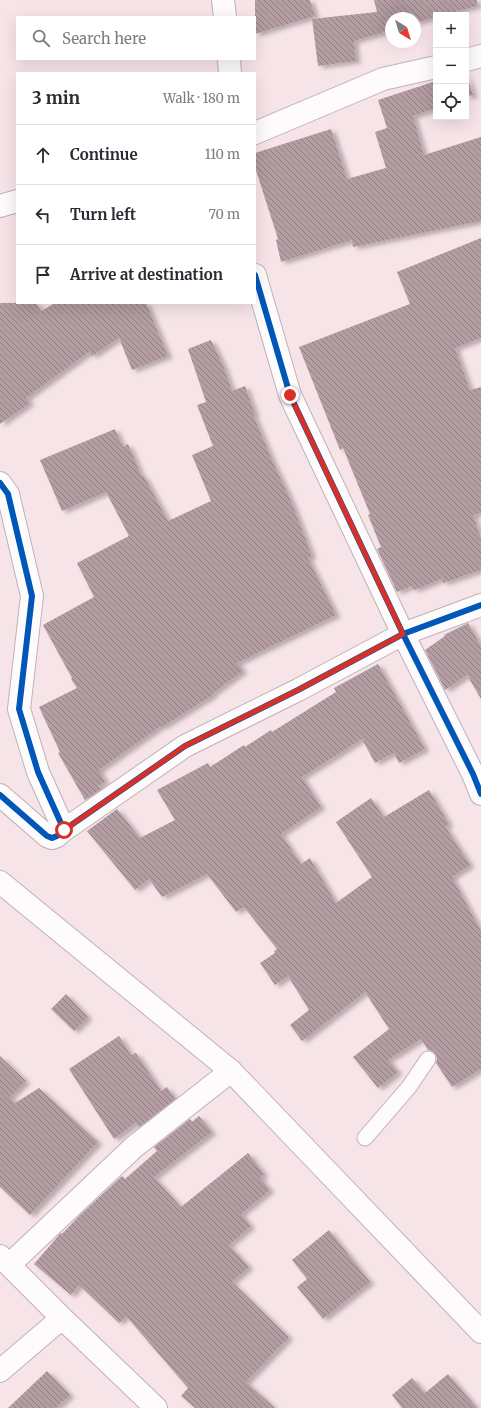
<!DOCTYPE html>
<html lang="en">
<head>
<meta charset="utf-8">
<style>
	:root { --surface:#fff; --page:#f2f2f3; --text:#2b2b33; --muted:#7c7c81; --line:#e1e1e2 }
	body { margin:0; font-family:Merriweather,serif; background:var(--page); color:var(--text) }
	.controls { position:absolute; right:12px; top:12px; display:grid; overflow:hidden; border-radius:0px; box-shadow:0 4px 16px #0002 }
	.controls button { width:36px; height:36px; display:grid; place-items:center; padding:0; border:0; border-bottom:1px solid var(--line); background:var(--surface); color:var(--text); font:20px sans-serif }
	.compass { position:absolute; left:385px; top:12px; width:36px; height:36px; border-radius:50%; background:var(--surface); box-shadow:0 4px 16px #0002; rotate:142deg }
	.stop { position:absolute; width:12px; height:12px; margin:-9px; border:3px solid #d93025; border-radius:50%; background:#fff }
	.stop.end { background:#d93025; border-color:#fff; box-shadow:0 1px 4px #0008 }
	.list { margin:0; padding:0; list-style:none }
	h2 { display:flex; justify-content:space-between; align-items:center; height:52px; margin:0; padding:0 16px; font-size:17px }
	h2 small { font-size:13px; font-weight:400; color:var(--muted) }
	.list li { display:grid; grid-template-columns:26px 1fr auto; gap:12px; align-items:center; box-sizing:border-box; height:60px; padding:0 16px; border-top:1px solid var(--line) }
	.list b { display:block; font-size:15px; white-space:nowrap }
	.list em { font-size:13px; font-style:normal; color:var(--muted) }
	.icon { flex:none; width:22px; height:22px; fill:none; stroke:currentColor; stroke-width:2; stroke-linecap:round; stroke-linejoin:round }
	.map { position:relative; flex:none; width:481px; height:1408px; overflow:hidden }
	.search { position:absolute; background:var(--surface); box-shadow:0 4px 16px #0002; left:16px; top:16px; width:240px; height:44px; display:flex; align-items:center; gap:10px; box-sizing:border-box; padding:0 14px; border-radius:0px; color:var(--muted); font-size:15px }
	.panel { position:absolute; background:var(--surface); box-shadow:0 4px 16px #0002; left:16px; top:72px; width:240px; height:232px; border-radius:0px }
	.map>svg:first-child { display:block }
	.building { fill:url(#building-back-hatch); filter:url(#shadow) }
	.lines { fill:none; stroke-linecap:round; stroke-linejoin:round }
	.service-casing { stroke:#bfb1b4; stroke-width:17 }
	.minor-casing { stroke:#bfb1b4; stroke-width:24 }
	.secondary-casing { stroke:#bfb1b4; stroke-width:24 }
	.service { stroke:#fefbfc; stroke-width:15 }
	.minor { stroke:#fefbfc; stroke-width:22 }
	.secondary { stroke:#fefbfc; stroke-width:22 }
	.cycleway-casing { stroke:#fff; stroke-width:8 }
	.cycleway { stroke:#0057b8; stroke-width:6 }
	.route { stroke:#d93025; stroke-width:5 }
</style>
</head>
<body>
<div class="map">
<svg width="481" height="1408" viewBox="0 0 481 1408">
	<defs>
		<pattern id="building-back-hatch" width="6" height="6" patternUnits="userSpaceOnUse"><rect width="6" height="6" fill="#b49da3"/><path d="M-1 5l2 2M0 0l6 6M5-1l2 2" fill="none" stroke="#917e83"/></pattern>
		<filter id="shadow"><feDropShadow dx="4.5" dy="2.5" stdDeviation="2" flood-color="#0004"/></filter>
	</defs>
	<rect width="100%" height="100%" fill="#f7e4e8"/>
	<path class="building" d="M255 0H310L315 16 255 34Z
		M374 0H477V6L444 15H436V17L415 23V18H391V30L354 41 356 61 318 66 312 19 377 12Z
		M466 73 473 95 466 97Z
		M436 81V108L413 116 424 155 481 137V221L353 247 352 240 281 262 276 240 278 239 255 167V153L331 129 347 179 386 168 375 132 387 128 378 100Z
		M481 238V338L455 348 470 390 481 387V513L473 515 481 538V570L443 583 442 579 414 590 412 586 397 592 377 549 381 547 368 515 370 514 343 448 340 450 299 347 410 304 397 272Z
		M0 303H36L41 311 55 303H146L168 356 132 370 119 338 92 356 89 352 26 398 30 403 0 424Z
		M211 340 223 365 232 391 245 386 255 414H253L272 460 292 503 312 556 308 558 336 615 237 663 243 671 212 694 213 695 162 727 161 726 99 770 105 782 98 786 101 789 85 800 58 753 60 752 39 707 77 688 71 679 72 678 43 625 94 597 77 563 129 536 106 492 62 511 40 460 115 429 123 447 128 444 142 477 144 476 168 521 211 501 192 455 213 446 197 405 206 402 188 349Z
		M468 623 481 646V699L467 675 445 690 425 650 445 636 444 635Z
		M378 664 425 749 399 763 394 753 375 763 362 739 302 777 321 807 281 834 301 864 310 858 336 903 372 877 336 822 371 798 384 817 429 790 449 824 445 826 470 865 452 877 481 931V1069L452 1087 436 1063 437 1059 436 1055 433 1051 428 1050 421 1039 388 1060 398 1072 378 1088 353 1057 389 1029 365 992 302 1041 290 1025 309 1010 288 976 275 985 260 963 275 953 274 951 277 949 244 907 236 912 207 874 162 897 149 879 135 890 87 831 117 809 140 838 175 820 157 790 208 763 210 767 244 745 245 747 271 730 272 732 336 692 334 688Z
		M66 994 88 1017 74 1031 51 1009Z
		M119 1036 131 1055 136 1053 161 1091 167 1087 175 1099 139 1127 135 1123 114 1139 69 1069Z
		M0 1056 26 1081 10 1097 15 1103 39 1088 98 1142 30 1215 0 1187Z
		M199 1116 212 1132 154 1177 181 1207 248 1153 264 1174 260 1178 270 1190 241 1214 251 1226 229 1245 249 1267 232 1282 289 1337 246 1382 275 1408H195L181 1396 188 1388 126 1316 119 1323 79 1285 71 1295 34 1264 59 1235 61 1233 62 1234 80 1215 122 1176 125 1179 157 1151 154 1147 190 1119 192 1122Z
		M329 1230 370 1282 323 1319 297 1287 307 1279 292 1260Z
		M47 1371 70 1395 56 1408H8Z
		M448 1374 477 1408H402L392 1395 412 1378 425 1393Z"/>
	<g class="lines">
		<defs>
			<path id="service" d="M365 1138 409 1087 428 1059"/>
			<path id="minor" d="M223 0 225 17
				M229 59 230 73
				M466 60 481 56
				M255 133 383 79 436 67
				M0 206 17 201
				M255 275 290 395 403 634 473 774 481 794
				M0 483 8 494 32 596 19 709 38 772 64 830
				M0 795 47 836 52 838 57 836 64 830 185 746 298 690 403 634 481 605
				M0 1256 62 1318 156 1408
				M9 1265 134 1147 231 1071
				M0 1371 62 1318"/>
			<path id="secondary" d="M0 882 231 1071 481 1332"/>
		</defs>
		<use href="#service" class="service-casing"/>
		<use href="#minor" class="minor-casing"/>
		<use href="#secondary" class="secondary-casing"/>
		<use href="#service" class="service"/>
		<use href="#minor" class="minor"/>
		<use href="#secondary" class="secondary"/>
		<defs>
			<path id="cycleway" d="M255 275 290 395 403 634 473 774 481 794
				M0 483 8 494 32 596 19 709 38 772 64 830
				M0 795 47 836 52 838 57 836 64 830 185 746 298 690 403 634 481 605"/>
		</defs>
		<use href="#cycleway" class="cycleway-casing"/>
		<use href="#cycleway" class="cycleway"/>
	</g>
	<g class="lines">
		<path class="route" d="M64 830 185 746 298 690 403 634 290 395"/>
	</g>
</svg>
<div class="controls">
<button>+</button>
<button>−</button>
<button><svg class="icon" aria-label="locate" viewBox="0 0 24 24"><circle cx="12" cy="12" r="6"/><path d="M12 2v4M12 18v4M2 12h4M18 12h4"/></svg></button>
</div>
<svg class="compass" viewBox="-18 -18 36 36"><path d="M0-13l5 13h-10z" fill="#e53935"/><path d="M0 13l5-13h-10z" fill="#7c7c81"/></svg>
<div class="stop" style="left:64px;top:830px"></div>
<div class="stop end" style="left:290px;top:395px"></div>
<div class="search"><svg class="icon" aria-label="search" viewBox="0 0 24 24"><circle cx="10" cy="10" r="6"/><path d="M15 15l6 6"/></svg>Search here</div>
<section class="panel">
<h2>3 min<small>Walk · 180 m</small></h2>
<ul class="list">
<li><svg class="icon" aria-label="ahead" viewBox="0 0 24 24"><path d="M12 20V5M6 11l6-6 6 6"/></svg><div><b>Continue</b></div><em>110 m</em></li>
<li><svg class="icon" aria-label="left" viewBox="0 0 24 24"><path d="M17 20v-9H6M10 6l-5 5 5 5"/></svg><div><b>Turn left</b></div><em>70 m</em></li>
<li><svg class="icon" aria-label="arrive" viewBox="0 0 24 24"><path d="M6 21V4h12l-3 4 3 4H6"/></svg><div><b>Arrive at destination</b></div></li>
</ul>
</section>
</div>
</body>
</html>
